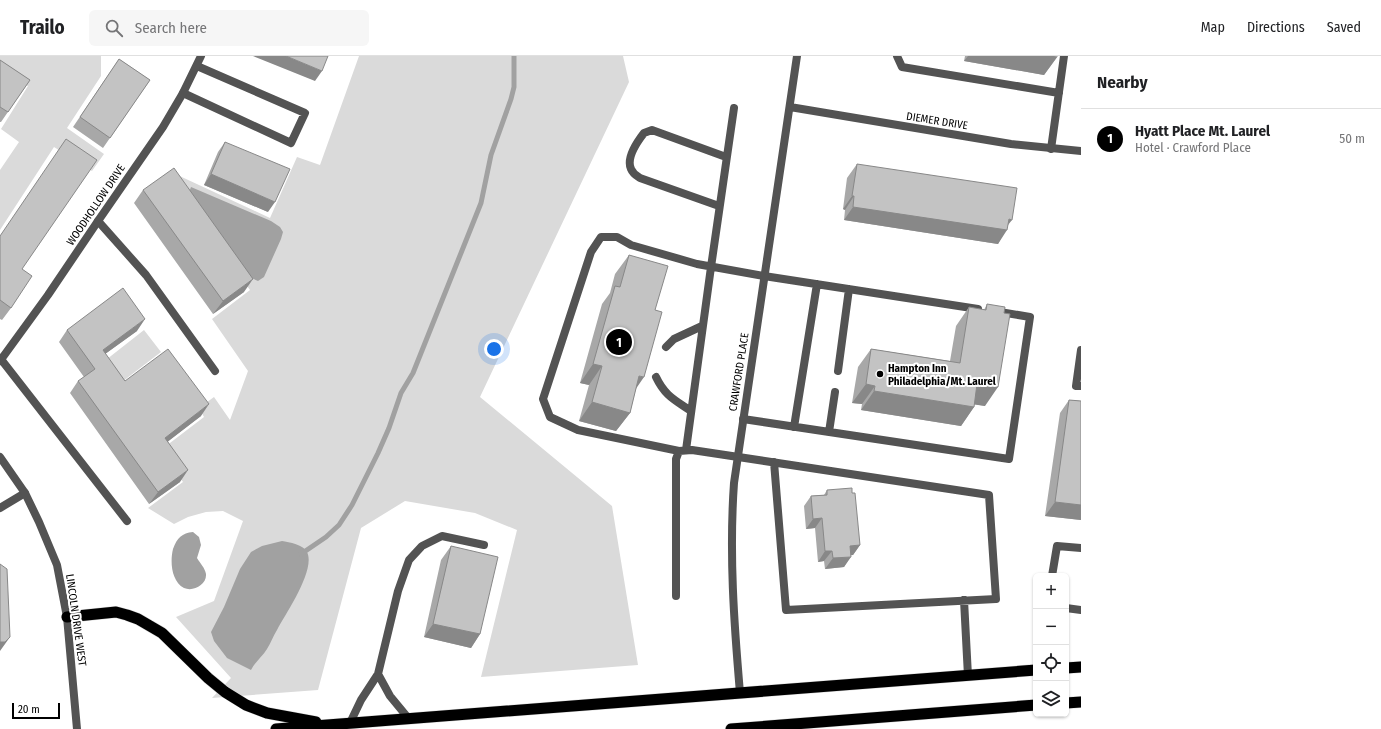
<!DOCTYPE html>
<html lang="en">
<head>
<meta charset="utf-8">
<style>
	:root { --surface:#fff; --page:#f6f6f6; --text:#202124; --muted:#757577; --line:#e0e0e0; --accent:#000 }
	body { margin:0; font-family:"Fira Sans Condensed",sans-serif; background:var(--page); color:var(--text) }
	.controls { position:absolute; right:12px; bottom:12px; display:grid; overflow:hidden; border-radius:6px; box-shadow:0 1px 3px #0004 }
	.controls button { width:36px; height:36px; display:grid; place-items:center; padding:0; border:0; border-bottom:1px solid var(--line); background:var(--surface); color:var(--text); font:20px sans-serif }
	.scale { position:absolute; left:12px; bottom:10px; width:48px; box-sizing:border-box; padding-left:4px; border:2px solid #000; border-top:0; font-size:11px; line-height:14px; white-space:nowrap; color:#000; -webkit-text-stroke:3px #fff; paint-order:stroke }
	.you { position:absolute; left:494px; top:293px; width:14px; height:14px; margin:-10px; border:3px solid #fff; border-radius:50%; background:#1a73e8; box-shadow:0 0 0 6px #1a73e833 }
	.badge { display:grid; place-items:center; width:26px; height:26px; border-radius:50%; background:var(--accent); color:#fff; font-size:13px; font-weight:700 }
	.pin { position:absolute; translate:-50% -50%; border:2px solid #fff; box-shadow:0 1px 4px #0006 }
	.list { margin:0; padding:0; list-style:none }
	h2 { display:flex; justify-content:space-between; align-items:center; height:52px; margin:0; padding:0 16px; font-size:17px }
	h2 small { font-size:13px; font-weight:400; color:var(--muted) }
	.list li { display:grid; grid-template-columns:26px 1fr auto; gap:12px; align-items:center; box-sizing:border-box; height:60px; padding:0 16px; border-top:1px solid var(--line) }
	.list b { display:block; font-size:15px; white-space:nowrap }
	.list p { margin:0; font-size:13px; white-space:nowrap; color:var(--muted) }
	.list em { font-size:13px; font-style:normal; color:var(--muted) }
	.icon { flex:none; width:22px; height:22px; fill:none; stroke:currentColor; stroke-width:2; stroke-linecap:round; stroke-linejoin:round }
	.map { position:relative; flex:none; width:1081px; height:673px; overflow:hidden }
	header { display:flex; align-items:center; gap:24px; box-sizing:border-box; height:56px; padding:0 20px; background:var(--surface); border-bottom:1px solid var(--line) }
	header strong { font-size:19px }
	nav { display:flex; gap:22px; margin-inline-start:auto; font-size:14px }
	.search { width:280px; height:36px; background:var(--page); display:flex; align-items:center; gap:10px; box-sizing:border-box; padding:0 14px; border-radius:6px; color:var(--muted); font-size:15px }
	main { display:flex }
	aside { flex:1; background:var(--surface) }
	.map>svg:first-child { display:block }
	.green { fill:#dadada }
	.water { fill:#a1a1a1 }
	.lines { fill:none; stroke-linecap:round; stroke-linejoin:round }
	.stream { stroke:#a1a1a1; stroke-width:5 }
	.trunk-casing { stroke:#dbdbdb; stroke-width:12 }
	.service { stroke:#535353; stroke-width:8 }
	.minor { stroke:#535353; stroke-width:8 }
	.tertiary { stroke:#535353; stroke-width:8 }
	.trunk { stroke:#000; stroke-width:11 }
	.wall { fill:#a8a8a8 }
	.shaded-wall { fill:#888 }
	.building { fill:#c3c3c3; stroke:#888 }
	.poi-dot { fill:#000; stroke:#fff; stroke-width:1.5 }
	.labels { text-anchor:middle; dominant-baseline:central; stroke-width:4; stroke-linejoin:round; paint-order:stroke }
	.street-label { font-size:11px; fill:#000; stroke:#fff }
	.poi-label { font-size:11px; font-weight:bold; fill:#000; stroke:#fff; text-anchor:start }
</style>
</head>
<body>
<header>
<strong>Trailo</strong>
<div class="search"><svg class="icon" aria-label="search" viewBox="0 0 24 24"><circle cx="10" cy="10" r="6"/><path d="M15 15l6 6"/></svg>Search here</div>
<nav><a>Map</a><a>Directions</a><a>Saved</a></nav>
</header>
<main>
<div class="map">
<svg width="1081" height="673" viewBox="0 0 1081 673">
	<rect width="100%" height="100%" fill="#fff"/>
	<path class="green" d="M0 0H101V20L67 72 104 98 92 115 54 91 0 174V114L19 86 1 73 28 30 0 13Z
		M359 0H623L629 26 480 341 612 450 638 609 481 621 517 474 475 457 405 445 361 472 318 634 212 642 231 622 176 561 214 545 243 465 223 455 206 456 188 461 174 468 148 452 183 426 170 408 166 390 204 361 199 352 214 341 230 364 248 315 212 263 250 234 167 122 171 116 270 162 297 101 320 109Z
		M144 274 161 296 118 329 102 307Z"/>
	<path class="water" d="M191 131 271 165 280 171 283 176 281 183 264 221 258 225 247 220 188 139Z
		M193 476 199 481 201 489 197 502C200 507 205 512 206 518 207 529 193 536 184 532 171 525 170 505 173 493 177 482 182 477 193 476Z
		M282 485C289 486 304 489 307 496 316 514 286 557 277 574 273 580 271 587 267 593 262 601 255 606 251 614L227 602 214 585 211 576 224 551 240 513 251 496 262 490Z"/>
	<g class="lines">
		<path class="stream" d="M301 498 326 481 339 469 352 449 378 397 389 372 401 337 413 317 481 147 491 99 511 43 514 31V0"/>
		<defs>
			<path id="trunk" d="M67 561 116 556 127 559 138 563 162 577 208 622 225 636 246 649 267 657 316 666
				M1066 612 1081 611
				M1066 647 1081 646
				M276 673 1036 614
				M731 673 1036 649"/>
		</defs>
		<use href="#trunk" class="trunk-casing"/>
		<path class="service" d="M897 0 902 11 1059 37
			M183 37 291 87 305 57 197 10
			M1051 93 1064 0
			M719 150 640 122C637 120 633 118 631 113 626 102 637 86 644 77L652 74 726 101
			M98 165 146 219 215 315
			M666 291 674 283 702 270
			M1081 294 1076 330H1081
			M0 302 127 465
			M838 315 849 233
			M656 321C665 340 675 344 691 355
			M743 363 1009 403 1030 261 994 255
			M794 371 817 228
			M829 376 835 336
			M686 394 711 211 734 52
			M679 395 578 374 550 361 543 343 591 196 601 181H617L631 189 697 208 764 220 978 253
			M0 452 25 437
			M1052 520 1057 490 1081 492
			M676 540V403L679 395 692 394 989 439 996 543 786 554 774 406
			M964 544 968 620
			M1066 552 1081 554
			M378 618 398 535 409 504 422 490 442 480 484 489
			M350 667 361 644 378 618 390 640 409 663"/>
		<path class="minor" d="M790 51 1011 88 1081 95
			M0 305 48 239 98 165 163 71 183 37 201 0
			M740 637C734 567 729 498 734 427L797 0"/>
		<path class="tertiary" d="M0 401 25 437 39 466 57 509 67 561 77 673"/>
		<use href="#trunk" class="trunk"/>
	</g>
	<path class="wall" d="M965 0H1058L1044 19 964 5Z
		M119 3 150 24 103 92 73 71Z
		M0 4 30 24 1 66H0Z
		M225 86 268 156 204 129 218 96Z
		M857 108 1008 169 998 188 844 164 845 154 843 153 847 122Z
		M143 134 244 236 213 258 134 147Z
		M0 179 22 213 11 252 2 264 0 263Z
		M629 199 655 254 630 357 616 375 579 365 589 329 580 327 602 248 610 237 615 218Z
		M987 248 985 350 974 348V351L961 370 861 354 862 348 852 347 858 311 871 293 950 305 956 270 969 251 984 254Z
		M67 274 137 275 105 298 125 325 201 360 168 385 180 426 149 448 70 337 78 325 84 321 59 286Z
		M1069 344 1081 345V464L1045 460 1060 357Z
		M827 434 852 437 860 489 853 499H851L844 511 825 513 824 505 818 506 815 472 806 473 804 450 811 440 824 439Z
		M451 490 480 578 471 592 424 581 441 504Z"/>
	<path class="shaded-wall" d="M253 0H286L322 15 315 25Z
		M968 0H1054L1057 1 1044 19 964 5Z
		M211 118 275 146 268 156 204 129Z
		M852 140H854L845 154 843 153Z
		M853 151 1009 163 1012 164 1004 174H1007L998 188 844 164Z
		M253 223 244 236 213 258 223 245Z
		M145 263 137 275 94 306 103 294Z
		M593 308 602 310 589 329 580 327Z
		M639 320 644 321 631 340Z
		M866 328 875 330 862 348 852 347Z
		M977 328 998 331 985 350 964 347Z
		M874 335 974 351 961 370 861 354Z
		M592 346 630 357 616 375 579 365Z
		M209 348 201 360 157 394 165 382Z
		M188 414 180 426 149 448 158 436Z
		M1055 446 1081 449V464L1045 460Z
		M822 462 815 472 806 473 813 463Z
		M860 489 853 499 843 500 850 490Z
		M825 495H832L824 505 818 506Z
		M851 501 844 511 825 513 833 502Z
		M433 568 480 578 471 592 424 581Z
		M10 581 0 595V586Z"/>
	<path class="building" d="M286 0H328L322 15Z
		M119 3 150 24 110 82 80 61Z
		M0 4 30 24 8 56 0 51Z
		M66 83 97 104 22 213 32 220 11 252 0 244V180Z
		M225 86 290 113 275 146 211 118Z
		M857 108 1017 132 1012 164 1009 163 1007 174 853 151 854 140H852Z
		M174 112 253 223 223 245 143 134Z
		M629 199 668 210 655 254 662 256 644 321 639 320 630 357 592 346 602 310 593 308 615 230 620 231Z
		M123 232 145 263 103 294 125 325 168 293 209 348 165 382 188 414 158 436 78 325 95 313 67 274Z
		M987 248 1005 251 1004 257 1010 258 998 331 977 328 974 351 874 335 875 330 866 328 871 293 960 307 969 251 986 254Z
		M1069 344 1081 345V449L1055 446Z
		M852 432V437H855L860 489 850 490 851 501 833 502 832 495H825L822 462 813 463 811 440 827 439V434Z
		M451 490 498 501 480 578 433 568Z
		M0 508 7 513 10 581 5 586H0Z"/>
	<circle class="poi-dot" cx="880" cy="318" r="4"/>
	<g class="labels">
		<g class="street-label">
			<text transform="translate(937 65) rotate(9)">DIEMER DRIVE</text>
			<text transform="translate(96 149) rotate(-56)">WOODHOLLOW DRIVE</text>
			<text transform="translate(739 316) rotate(-81)">CRAWFORD PLACE</text>
			<text transform="translate(76 564) rotate(82)">LINCOLN DRIVE WEST</text>
		</g>
		<g class="poi-label">
			<text x="888" y="312">Hampton Inn<tspan x="888" dy="13">Philadelphia/Mt. Laurel</tspan></text>
		</g>
	</g>
</svg>
<div class="controls">
<button>+</button>
<button>−</button>
<button><svg class="icon" aria-label="locate" viewBox="0 0 24 24"><circle cx="12" cy="12" r="6"/><path d="M12 2v4M12 18v4M2 12h4M18 12h4"/></svg></button>
<button><svg class="icon" aria-label="layers" viewBox="0 0 24 24"><path d="M12 4l9 5-9 5-9-5zM3 14l9 5 9-5"/></svg></button>
</div>
<div class="scale">20 m</div>
<div class="you"></div>
<div class="pin badge" style="left:619px;top:286px">1</div>
</div>
<aside>
<h2>Nearby<small></small></h2>
<ul class="list">
<li><span class="badge">1</span><div><b>Hyatt Place Mt. Laurel</b><p>Hotel · Crawford Place</p></div><em>50 m</em></li>
</ul>
</aside>
</main>
</body>
</html>
